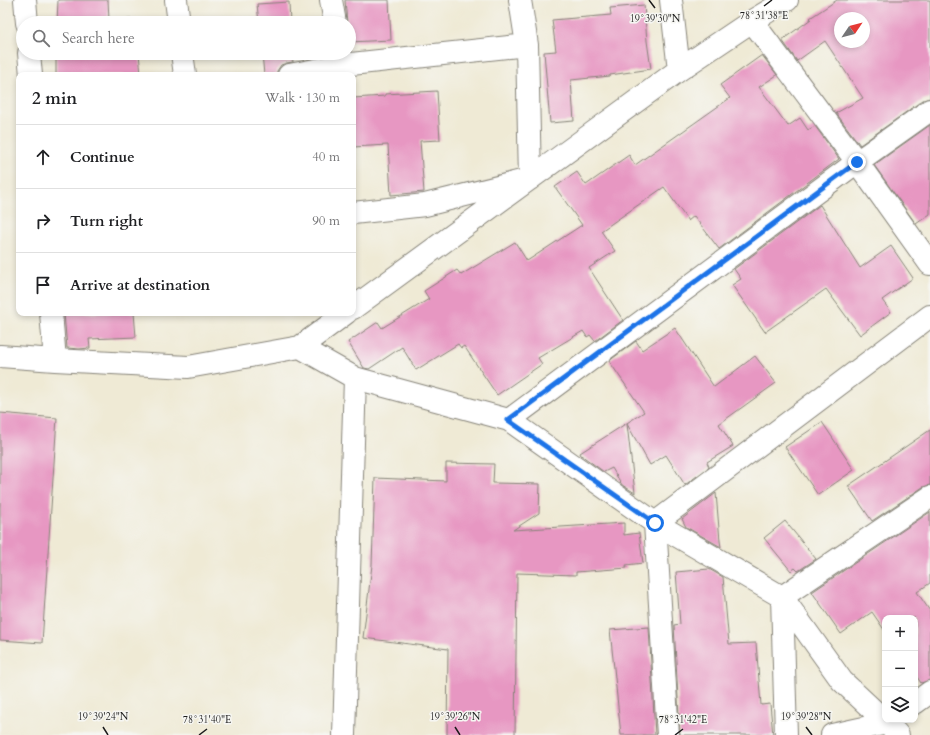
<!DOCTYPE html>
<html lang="en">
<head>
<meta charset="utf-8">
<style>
	:root { --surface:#fff; --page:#f6f6f6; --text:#202124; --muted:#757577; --line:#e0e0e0 }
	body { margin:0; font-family:Cardo,serif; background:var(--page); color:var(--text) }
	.controls { position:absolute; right:12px; bottom:12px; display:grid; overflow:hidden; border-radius:8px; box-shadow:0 2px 6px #0003 }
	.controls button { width:36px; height:36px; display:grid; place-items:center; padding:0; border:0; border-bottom:1px solid var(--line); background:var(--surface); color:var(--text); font:20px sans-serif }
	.compass { position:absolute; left:834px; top:12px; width:36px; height:36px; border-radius:50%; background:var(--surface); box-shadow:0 2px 6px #0003; rotate:55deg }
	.stop { position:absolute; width:12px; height:12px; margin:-9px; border:3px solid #1a73e8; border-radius:50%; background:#fff }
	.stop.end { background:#1a73e8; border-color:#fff; box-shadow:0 1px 4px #0008 }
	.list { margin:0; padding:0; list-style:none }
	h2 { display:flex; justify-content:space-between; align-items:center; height:52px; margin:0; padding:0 16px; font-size:17px }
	h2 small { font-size:13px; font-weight:400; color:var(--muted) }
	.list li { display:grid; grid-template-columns:26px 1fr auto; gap:12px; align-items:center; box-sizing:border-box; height:64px; padding:0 16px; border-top:1px solid var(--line) }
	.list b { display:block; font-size:15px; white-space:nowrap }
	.list em { font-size:13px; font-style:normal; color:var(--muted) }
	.icon { flex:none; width:22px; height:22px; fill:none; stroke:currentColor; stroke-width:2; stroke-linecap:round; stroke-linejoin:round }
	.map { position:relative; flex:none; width:930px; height:735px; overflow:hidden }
	.search { position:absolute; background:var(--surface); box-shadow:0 2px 6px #0003; left:16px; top:16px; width:340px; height:44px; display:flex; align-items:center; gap:10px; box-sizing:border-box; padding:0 14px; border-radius:22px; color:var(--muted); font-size:15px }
	.panel { position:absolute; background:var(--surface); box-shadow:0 2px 6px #0003; left:16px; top:72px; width:340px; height:244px; border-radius:8px }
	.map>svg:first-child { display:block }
	.building { fill:#e797c2; fill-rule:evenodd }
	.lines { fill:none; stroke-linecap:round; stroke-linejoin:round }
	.minor-casing { stroke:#868378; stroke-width:24 }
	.minor { stroke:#fff; stroke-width:22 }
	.route { stroke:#1a73e8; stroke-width:5 }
	.ticks { fill:none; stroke:#1c1c1c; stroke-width:1.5 }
	.ticks-label { font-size:10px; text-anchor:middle; fill:#1c1c1c; stroke:#f6f6f2; stroke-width:3; stroke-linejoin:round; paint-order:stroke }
</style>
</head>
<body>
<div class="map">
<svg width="930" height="735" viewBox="0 0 930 735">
	<rect width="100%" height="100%" fill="#f6f6f2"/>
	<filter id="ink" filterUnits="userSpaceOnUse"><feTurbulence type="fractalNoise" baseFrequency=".025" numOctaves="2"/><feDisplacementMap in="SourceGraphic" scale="8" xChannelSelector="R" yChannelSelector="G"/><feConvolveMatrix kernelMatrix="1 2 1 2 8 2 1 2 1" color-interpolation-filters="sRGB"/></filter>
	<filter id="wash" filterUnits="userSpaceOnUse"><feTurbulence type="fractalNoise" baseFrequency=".012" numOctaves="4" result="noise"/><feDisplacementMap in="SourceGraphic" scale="16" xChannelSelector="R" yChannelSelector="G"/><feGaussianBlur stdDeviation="0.9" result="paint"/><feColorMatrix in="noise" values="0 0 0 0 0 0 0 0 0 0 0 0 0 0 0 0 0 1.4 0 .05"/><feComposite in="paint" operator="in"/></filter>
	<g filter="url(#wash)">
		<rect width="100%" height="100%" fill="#efead5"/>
		<g id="blocks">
			<path class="building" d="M58 0H108L109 20 136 19V23H57Z
				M345 0H389L391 40 349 42V23H347Z
				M837 0H930V98L923 100 860 145 836 113 863 98 825 41 797 61 782 40 811 19 810 18ZM840 18H864V42H840Z
				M289 2 290 23H259L257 4Z
				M644 5 647 41 651 69 610 75V76L571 80 574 121 550 123 544 52 556 51 552 20 611 15 610 8Z
				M56 53H139L141 75H56Z
				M262 53H292L293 62 287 63 281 65 277 71V74L264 75Z
				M762 55 777 75 759 87 788 126 800 118 808 130 815 126 839 159 719 249 694 216 688 221 664 187 601 231 615 251 589 268 623 320 595 341 590 335 587 337 583 331 538 358 542 364 497 395 464 346 461 348 458 344 416 370 402 347 369 369 364 368 348 342 378 322 382 328 429 299 424 291 457 270 461 275 515 242 527 261 582 225 555 187 577 172 586 185 629 155 635 165 730 98 720 85Z
				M437 91 440 140 420 141 424 192 391 195 388 145 353 147V98L385 96V94Z
				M930 125V214L916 224 874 165Z
				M820 205 860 268 891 246 913 278 882 300 891 312 860 335 826 289 765 332 732 285 741 279 734 269Z
				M64 313H134L136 337 89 339 90 348 79 349 67 348Z
				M675 328 714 387 755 356 776 383 719 424 733 446 707 462 709 467 685 485 666 455 650 465 627 424 635 493 622 485 612 468 604 472 581 455 580 453 644 412 609 361 636 341 642 350Z
				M0 413 57 418 42 643 0 640Z
				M822 422 854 470 818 495 785 447Z
				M930 430V485L923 487 872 521 848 486Z
				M446 463 494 464 493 483 540 484 539 513 513 530 624 523V535L639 533 643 563 626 565 627 568 576 572V575L517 573 515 735H447L448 649 363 638 372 565 375 478 446 481Z
				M716 493 720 541 721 547 686 527 682 519Z
				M930 512V583L917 592 930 611V680L921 683 915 674V618H885V631L872 612 841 634 812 592Z
				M785 521 816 559 798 571 795 568 791 571 764 538Z
				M709 569 723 577 729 644 756 643 761 705 770 704 773 735H680L674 625 680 624 676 572Z
				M649 627 655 735H621L610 630Z"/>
		</g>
	</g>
	<g filter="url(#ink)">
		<use href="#blocks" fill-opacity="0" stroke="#868378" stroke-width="1"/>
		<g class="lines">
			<defs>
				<path id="minor" d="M25 0 27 23
					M176 0 179 23
					M331 0 335 23
					M671 0 679 70
					M752 21 857 162 930 264
					M29 53 31 75
					M182 53 185 75
					M342 65 527 45
					M289 75 342 65 340 53
					M353 213 425 205 530 179 527 45 520 0
					M353 308 679 70 752 21 787 0
					M51 313 55 360
					M300 347 355 378 509 420 655 523 782 597 842 681 887 723 898 735
					M0 356 55 360 188 367 300 347 346 313
					M509 420 857 162 930 110
					M915 703 930 692
					M344 735 355 378
					M668 735 655 523 930 316
					M786 735 782 597 930 497
					M832 735 887 723 891 720"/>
			</defs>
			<use href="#minor" class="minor-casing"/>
			<use href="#minor" class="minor"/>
		</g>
	</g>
	<g class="lines" filter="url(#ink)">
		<path class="route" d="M655 523 508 420 857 162"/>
	</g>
	<path class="ticks" d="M649 0 655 8M764 6 772 0M103 727 108 735M455 727 460 735M806 727 812 735M199 735 207 729M675 735 683 729"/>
	<g class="ticks-label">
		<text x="764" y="19">78°31'38"E</text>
		<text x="655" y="22">19°39'30"N</text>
		<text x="103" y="720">19°39'24"N</text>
		<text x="455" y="720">19°39'26"N</text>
		<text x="806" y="720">19°39'28"N</text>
		<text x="207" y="723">78°31'40"E</text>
		<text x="683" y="723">78°31'42"E</text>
	</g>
</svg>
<div class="controls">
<button>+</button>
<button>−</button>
<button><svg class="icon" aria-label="layers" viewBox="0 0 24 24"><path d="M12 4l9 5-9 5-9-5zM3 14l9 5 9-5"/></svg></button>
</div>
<svg class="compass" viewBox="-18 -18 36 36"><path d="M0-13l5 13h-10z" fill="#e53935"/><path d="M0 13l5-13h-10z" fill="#757577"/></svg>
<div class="stop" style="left:655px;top:523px"></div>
<div class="stop end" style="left:857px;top:162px"></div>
<div class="search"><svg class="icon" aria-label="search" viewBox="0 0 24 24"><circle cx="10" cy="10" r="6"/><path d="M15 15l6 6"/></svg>Search here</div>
<section class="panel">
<h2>2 min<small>Walk · 130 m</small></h2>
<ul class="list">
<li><svg class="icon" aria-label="ahead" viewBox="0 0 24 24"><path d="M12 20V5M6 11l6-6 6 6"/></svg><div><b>Continue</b></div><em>40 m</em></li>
<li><svg class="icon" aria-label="right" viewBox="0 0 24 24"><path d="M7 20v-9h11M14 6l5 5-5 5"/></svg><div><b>Turn right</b></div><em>90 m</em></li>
<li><svg class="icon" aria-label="arrive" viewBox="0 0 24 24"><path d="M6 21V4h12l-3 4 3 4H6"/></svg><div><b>Arrive at destination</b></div></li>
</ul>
</section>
</div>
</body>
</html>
